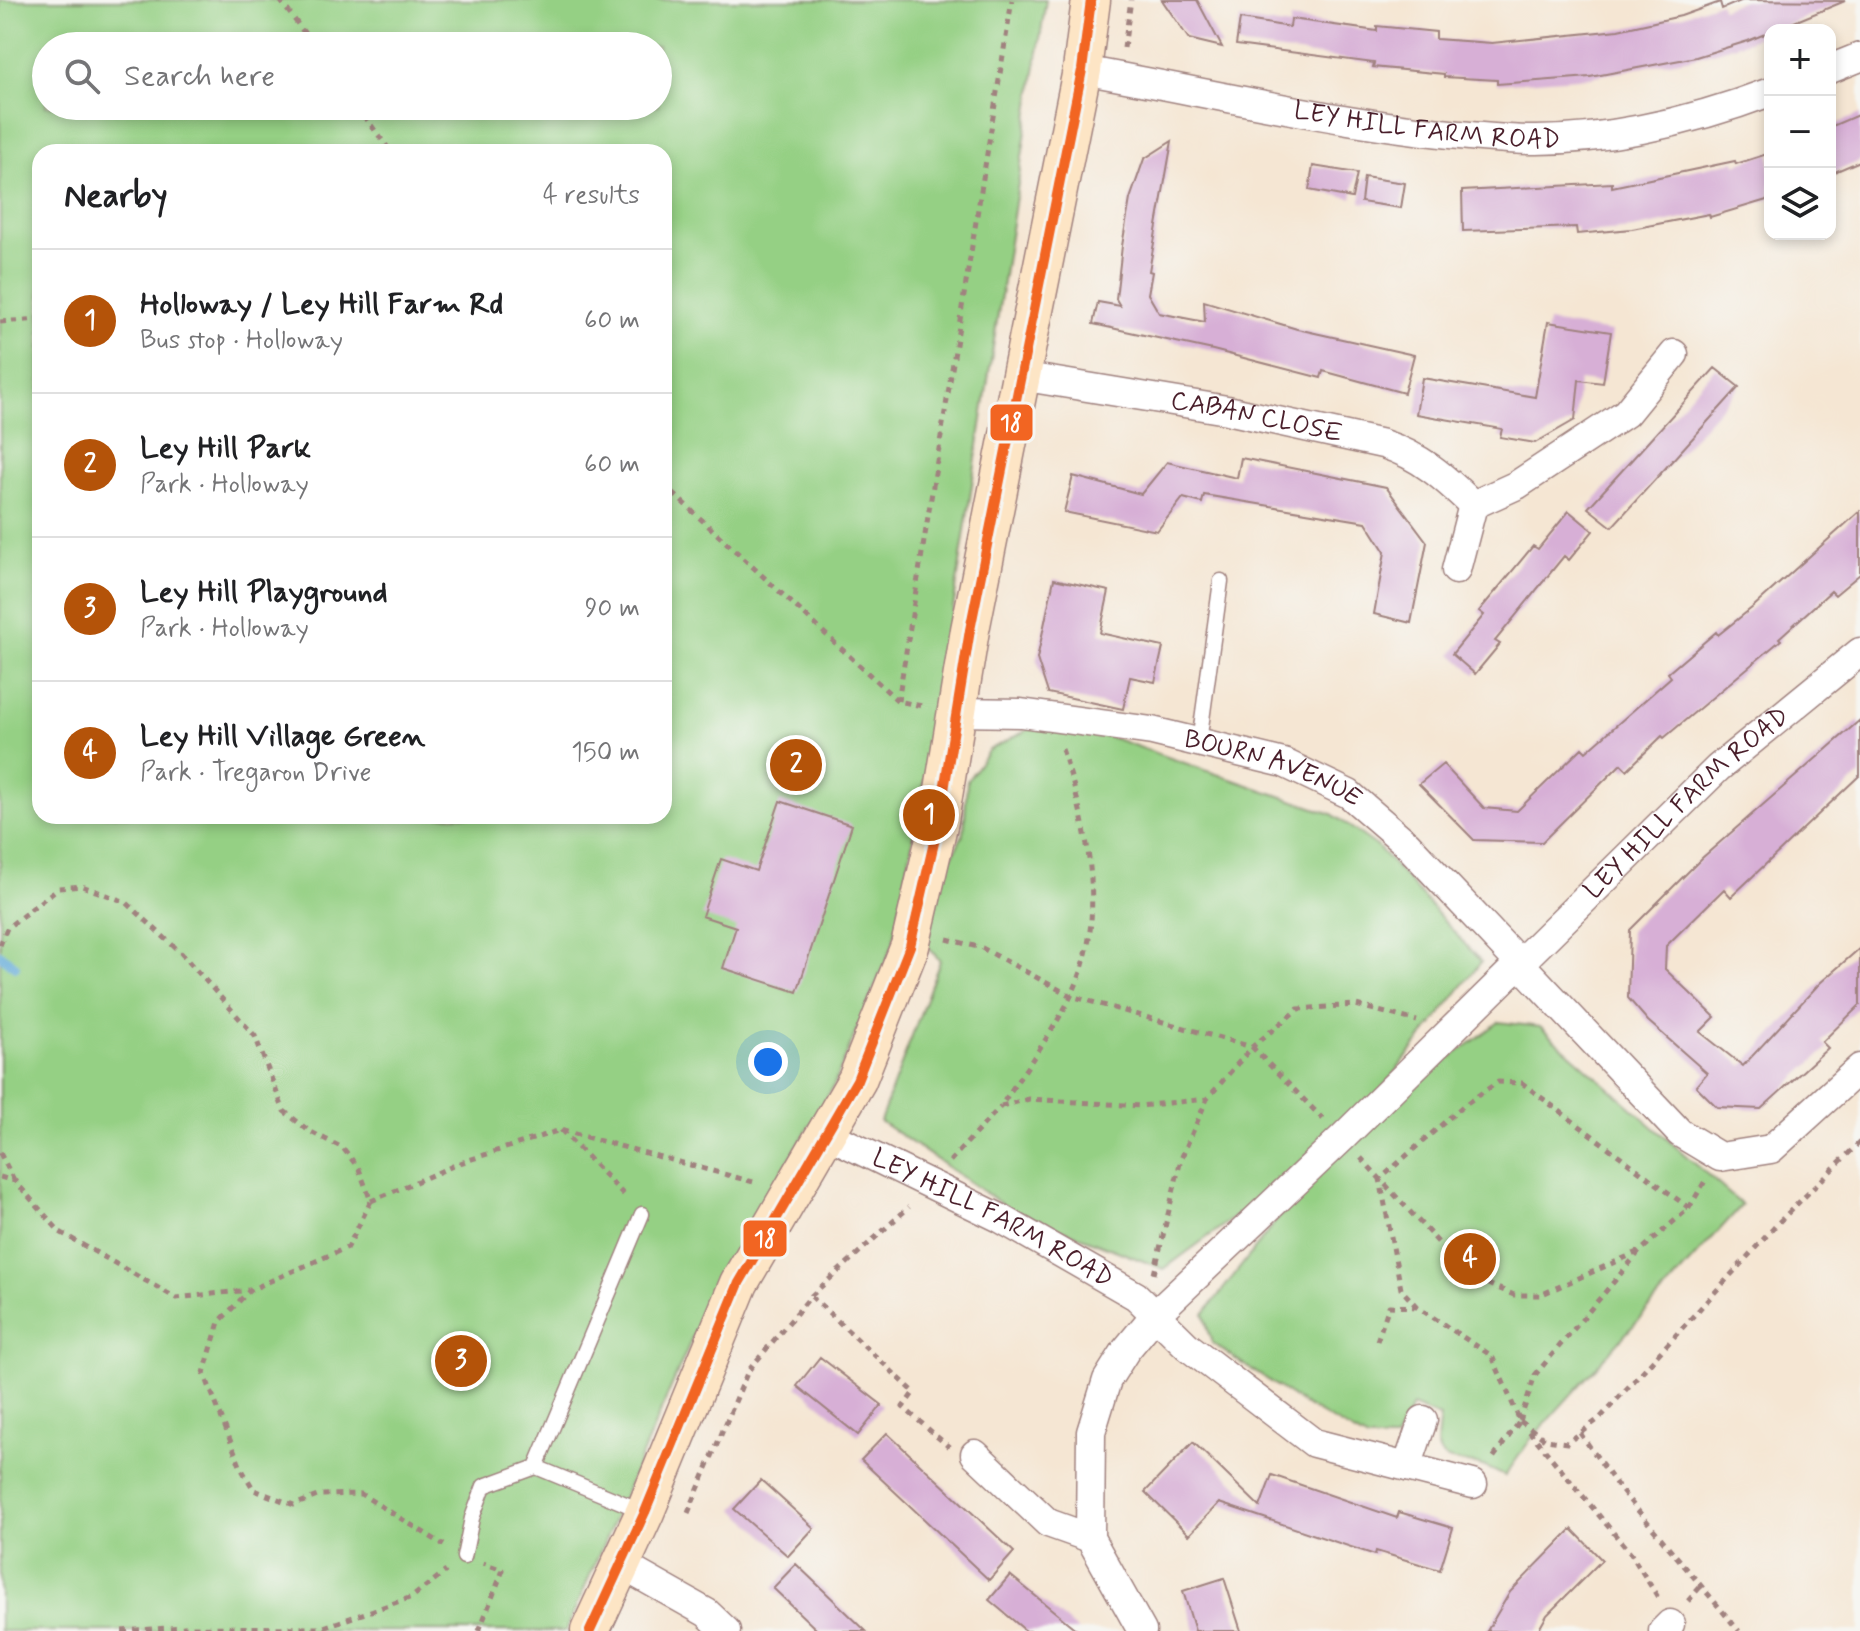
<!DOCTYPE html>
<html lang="en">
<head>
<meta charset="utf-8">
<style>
	:root { --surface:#fff; --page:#f6f6f6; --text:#202124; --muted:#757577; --line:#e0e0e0; --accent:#b45309 }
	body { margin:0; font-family:Mynerve,sans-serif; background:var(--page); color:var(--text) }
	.controls { position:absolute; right:24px; top:24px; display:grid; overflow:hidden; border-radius:16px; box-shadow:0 4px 12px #0003 }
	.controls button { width:72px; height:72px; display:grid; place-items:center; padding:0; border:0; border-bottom:2px solid var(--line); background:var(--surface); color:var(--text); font:40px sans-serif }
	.you { position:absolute; left:768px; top:1062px; width:28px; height:28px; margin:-20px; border:6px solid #fff; border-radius:50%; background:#1a73e8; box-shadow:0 0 0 12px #1a73e833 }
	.badge { display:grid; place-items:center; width:52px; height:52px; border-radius:50%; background:var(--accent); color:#fff; font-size:26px; font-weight:700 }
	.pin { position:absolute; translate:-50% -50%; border:4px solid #fff; box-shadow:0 2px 8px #0006 }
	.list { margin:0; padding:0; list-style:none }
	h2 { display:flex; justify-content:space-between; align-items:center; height:104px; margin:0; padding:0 32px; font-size:34px }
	h2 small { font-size:26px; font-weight:400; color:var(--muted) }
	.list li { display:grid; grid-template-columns:52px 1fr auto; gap:24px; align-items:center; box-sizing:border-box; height:144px; padding:0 32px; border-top:2px solid var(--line) }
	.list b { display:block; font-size:30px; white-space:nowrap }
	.list p { margin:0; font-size:26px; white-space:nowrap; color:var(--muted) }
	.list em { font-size:26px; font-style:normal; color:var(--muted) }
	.icon { flex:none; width:44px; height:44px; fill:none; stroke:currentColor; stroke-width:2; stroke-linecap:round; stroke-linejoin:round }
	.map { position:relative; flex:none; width:1860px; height:1631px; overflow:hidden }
	.search { position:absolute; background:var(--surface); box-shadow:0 4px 12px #0003; left:32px; top:32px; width:640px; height:88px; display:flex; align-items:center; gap:20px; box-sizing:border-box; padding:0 28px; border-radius:44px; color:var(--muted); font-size:30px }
	.panel { position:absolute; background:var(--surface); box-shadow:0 4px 12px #0003; left:32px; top:144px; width:640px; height:680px; border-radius:24px }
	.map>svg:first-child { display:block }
	.green { fill:#95d084; stroke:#707858; stroke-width:2; fill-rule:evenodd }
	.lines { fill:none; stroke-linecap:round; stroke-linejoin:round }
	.stream { stroke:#62aad9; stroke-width:10 }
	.building { fill:#d7afd6 }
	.lane-casing { stroke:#a0827f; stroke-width:17 }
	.street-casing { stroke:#a0827f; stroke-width:31 }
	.secondary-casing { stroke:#a0827f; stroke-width:41 }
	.path { stroke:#a0827f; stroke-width:5; stroke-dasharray:6 6; stroke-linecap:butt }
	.lane { stroke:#fff; stroke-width:14 }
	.street { stroke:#fff; stroke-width:28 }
	.secondary { stroke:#fde5c5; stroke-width:38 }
	.bus-1-casing { stroke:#f6f6f2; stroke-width:16 }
	.bus-1 { stroke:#f26522; stroke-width:10 }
	.labels { text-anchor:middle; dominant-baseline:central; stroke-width:6; stroke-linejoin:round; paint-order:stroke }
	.street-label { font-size:26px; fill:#4a1f2b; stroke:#f6f6f2 }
	.line-badge { stroke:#f6f6f2; stroke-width:3 }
	.badge-label { font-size:22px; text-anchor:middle; font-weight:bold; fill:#fff }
</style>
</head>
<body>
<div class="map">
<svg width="1860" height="1631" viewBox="0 0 1860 1631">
	<rect width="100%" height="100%" fill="#f6f6f2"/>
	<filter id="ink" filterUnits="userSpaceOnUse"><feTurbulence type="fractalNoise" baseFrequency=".0125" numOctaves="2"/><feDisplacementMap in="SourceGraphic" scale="16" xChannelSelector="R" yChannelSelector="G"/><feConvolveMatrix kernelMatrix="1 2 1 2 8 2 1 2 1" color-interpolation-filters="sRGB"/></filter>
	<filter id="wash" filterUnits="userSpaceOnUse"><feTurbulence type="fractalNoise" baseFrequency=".006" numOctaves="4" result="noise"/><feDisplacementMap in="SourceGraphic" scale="32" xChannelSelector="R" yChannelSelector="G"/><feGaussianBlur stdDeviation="1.8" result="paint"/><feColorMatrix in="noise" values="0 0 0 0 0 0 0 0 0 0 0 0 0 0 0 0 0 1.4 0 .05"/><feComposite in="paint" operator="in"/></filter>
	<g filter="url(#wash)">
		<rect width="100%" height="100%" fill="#f5e6d3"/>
		<path class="green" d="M0 0H1046L937 714 893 944 833 1087 718 1278 566 1631H0ZM46 46H658V106H46ZM40 152H664V816H40Z
			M1052 717 1332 814 1378 847 1481 962 1346 1135 1499 1022 1540 1027 1742 1205 1530 1440 1505 1476C1495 1472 1485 1465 1475 1464 1436 1459 1434 1458 1440 1417L1412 1406 1395 1440H1368L1305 1405 1212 1343 1204 1314 1339 1140 1164 1269 1009 1209 880 1121 940 961 914 930 964 833 967 781 989 750Z"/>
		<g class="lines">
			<path class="stream" d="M0 955 15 966"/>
		</g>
		<g id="blocks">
			<path class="building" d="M1162 0H1197L1222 47 1189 39Z
				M1743 0 1845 1 1748 41 1696 57 1590 77 1497 84V80L1444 77V74L1373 67 1374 63 1236 45 1240 19 1290 27 1291 19 1377 31V26L1436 32V39L1492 43 1618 30 1681 16 1720 2 1722 9Z
				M1860 114V161L1830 174V127Z
				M1172 141 1149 271 1152 272 1148 294 1159 313 1205 322 1204 301 1297 329 1414 355 1404 393 1323 371 1321 378 1213 350 1093 324 1098 302 1120 306 1116 299 1122 246 1130 199 1144 159Z
				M1770 153V199L1710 217 1709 214 1632 229 1577 234 1576 227 1463 231 1462 191 1612 183V187L1735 161 1736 164Z
				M1313 166 1357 173 1352 198 1309 190Z
				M1364 177 1405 183 1401 208 1361 202Z
				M1548 322 1611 332 1603 383 1579 380 1575 420 1535 443 1500 437 1502 429 1416 414 1422 378 1535 397Z
				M1715 368 1739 387 1612 527 1588 508Z
				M1241 458 1386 487 1427 542 1411 623 1374 614 1385 552 1366 522 1204 495 1202 503 1183 498 1157 531 1064 512 1073 476 1141 494 1167 462 1237 478Z
				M1569 511 1593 531 1569 560 1564 556 1495 641 1500 644 1475 674 1452 654 1484 615 1479 611 1533 546 1538 549Z
				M1860 511V574L1835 595 1831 591 1779 638 1781 640 1664 738 1662 736 1627 770 1621 764 1542 842 1474 840 1419 784 1443 764 1484 808 1517 811 1582 748 1586 752 1671 677 1668 673 1716 632 1718 635 1753 607Z
				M1054 579 1109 591 1100 633 1163 647 1155 682 1130 677 1123 709 1048 693 1037 659Z
				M1860 720V775L1731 897 1724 889 1666 946 1665 969 1715 1017 1700 1032 1743 1066 1820 983 1860 948V1005L1822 1042 1828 1048 1761 1109 1717 1107 1696 1086 1707 1073 1648 1021 1628 998 1630 930 1702 858Z
				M780 801 852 825 797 992 723 968 736 927 702 916 721 859 756 871Z
				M820 1357 882 1405 858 1435 797 1386Z
				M887 1433 1014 1552 989 1580 861 1460Z
				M1193 1442 1260 1507 1272 1475 1397 1518 1399 1512 1453 1528 1440 1570 1376 1551 1375 1555 1219 1503 1189 1535 1145 1492Z
				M761 1480 814 1528 788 1556 734 1509Z
				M1572 1529 1602 1560 1547 1615 1538 1631H1487L1510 1592Z
				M796 1564 866 1631H818L773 1588Z
				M1010 1575 1078 1631H1026L989 1600Z
				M1224 1578 1241 1631H1195L1183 1591Z"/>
		</g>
	</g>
	<g filter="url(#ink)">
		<use href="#blocks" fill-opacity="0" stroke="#a0827f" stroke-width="2"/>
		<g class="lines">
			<defs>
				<path id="lane" d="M1199 742 1221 581
					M642 1214 536 1467 645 1512
					M464 1557 472 1518 484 1486 536 1467"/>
				<g id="street">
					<path d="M1830 69 1860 57"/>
					<path id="s1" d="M1082 70C1223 95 1365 130 1508 139 1594 145 1691 122 1770 92"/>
					<path id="s2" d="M1020 376 1227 410 1383 444C1421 456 1445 478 1473 505L1517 485 1626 413 1674 354"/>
					<path d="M1456 570 1473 505"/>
					<path id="s3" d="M956 712 1021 713 1152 731 1284 763 1349 794 1407 844 1680 1133 1720 1157 1771 1149 1860 1068"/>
					<path id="s4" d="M825 1133 1000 1218 1136 1296 1187 1346 1314 1443 1473 1484"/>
					<path d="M975 1454 1048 1523 1090 1538"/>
					<path d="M1407 1467 1423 1420"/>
					<path d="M620 1564 707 1613 726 1631"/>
					<path id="s5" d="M1142 1631 1090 1538 1091 1432 1107 1380 1126 1350 1155 1315 1342 1138 1718 768 1860 652"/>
					<path d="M1663 1631 1670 1624"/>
				</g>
				<path id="secondary" d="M590 1631 645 1512 739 1283 857 1080 910 946 939 821 970 630 1082 70 1091 0"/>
			</defs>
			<use href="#lane" class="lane-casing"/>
			<use href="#street" class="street-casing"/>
			<use href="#secondary" class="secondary-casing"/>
			<path class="path" d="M280 0 314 46
				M1124 48 1131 0
				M357 106 391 152
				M0 322 40 319
				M664 485 898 701 922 706
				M898 701 1012 0
				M1062 749C1088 826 1109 920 1071 996 1052 1034 1024 1070 1001 1106L1029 1099 1140 1106 1207 1099
				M947 939 982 948 1071 996 1252 1047 1298 1009 1356 1005 1417 1021
				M0 945 7 928 58 888 82 886 126 902 181 953 255 1036 284 1111 309 1131 343 1148 359 1169 371 1201 348 1247 250 1290 219 1322 204 1373 241 1468 254 1490 294 1505 320 1495 361 1494 444 1545
				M561 1130 627 1198
				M0 1153 14 1180
				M1361 1158 1469 1276 1514 1295H1540L1638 1252
				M950 1161 1001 1106
				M0 1177 15 1181 60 1232 176 1298 249 1290
				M371 1201 460 1163 560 1130 757 1183
				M1689 1208 1705 1181
				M1154 1274 1181 1159 1207 1099 1252 1047 1323 1119
				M811 1296 914 1392 903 1407 949 1447
				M1417 1307 1401 1289 1380 1179 1464 1105 1498 1082 1522 1083 1689 1208 1639 1252 1535 1375 1520 1421
				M1377 1341 1389 1306 1417 1307 1492 1356 1520 1421 1491 1461
				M1520 1421 1546 1440 1567 1443 1600 1418 1780 1221 1860 1142
				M1529 1431 1631 1554 1659 1599
				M1580 1433 1619 1488 1739 1631
				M688 1513 748 1371 811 1296 909 1207
				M1688 1601 1702 1585
				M122 1631 185 1627
				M183 1631 185 1627 321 1628 412 1597 446 1571
				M479 1631 503 1570 483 1563"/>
			<use href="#lane" class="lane"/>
			<use href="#street" class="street"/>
			<use href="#secondary" class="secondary"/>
			<defs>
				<path id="bus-1" d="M590 1631 645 1512 739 1283 857 1080 910 946 939 821 970 630 1082 70 1091 0"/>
			</defs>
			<use href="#bus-1" class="bus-1-casing"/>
			<use href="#bus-1" class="bus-1"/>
		</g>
	</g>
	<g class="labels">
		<g class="street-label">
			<text stroke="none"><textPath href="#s1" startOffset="350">LEY HILL FARM ROAD</textPath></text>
			<text stroke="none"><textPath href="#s2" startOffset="240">CABAN CLOSE</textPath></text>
			<text stroke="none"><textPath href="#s3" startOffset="324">BOURN AVENUE</textPath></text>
			<text stroke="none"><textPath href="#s5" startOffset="1086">LEY HILL FARM ROAD</textPath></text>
			<text stroke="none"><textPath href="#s4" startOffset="188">LEY HILL FARM ROAD</textPath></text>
		</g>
	</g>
	<g class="line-badge">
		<rect x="989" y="403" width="45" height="39" rx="8" fill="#f26522"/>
		<rect x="742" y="1219" width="46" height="39" rx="8" fill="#f26522"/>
	</g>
	<g class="badge-label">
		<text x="1011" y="430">18</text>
		<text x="765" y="1246">18</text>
	</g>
</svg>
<div class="controls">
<button>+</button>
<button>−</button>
<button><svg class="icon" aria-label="layers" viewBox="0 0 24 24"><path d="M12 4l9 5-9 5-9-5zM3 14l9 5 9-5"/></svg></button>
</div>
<div class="you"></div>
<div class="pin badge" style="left:929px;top:815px">1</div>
<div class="pin badge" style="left:796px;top:765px">2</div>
<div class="pin badge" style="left:461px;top:1361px">3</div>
<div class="pin badge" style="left:1470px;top:1259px">4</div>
<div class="search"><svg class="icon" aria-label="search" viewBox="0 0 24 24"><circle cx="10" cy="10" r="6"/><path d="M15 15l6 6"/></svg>Search here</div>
<section class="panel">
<h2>Nearby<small>4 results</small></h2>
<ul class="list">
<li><span class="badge">1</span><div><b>Holloway / Ley Hill Farm Rd</b><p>Bus stop · Holloway</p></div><em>60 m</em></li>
<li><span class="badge">2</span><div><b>Ley Hill Park</b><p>Park · Holloway</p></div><em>60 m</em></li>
<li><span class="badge">3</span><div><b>Ley Hill Playground</b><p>Park · Holloway</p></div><em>90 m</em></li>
<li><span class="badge">4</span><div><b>Ley Hill Village Green</b><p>Park · Tregaron Drive</p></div><em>150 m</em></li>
</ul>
</section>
</div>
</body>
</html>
